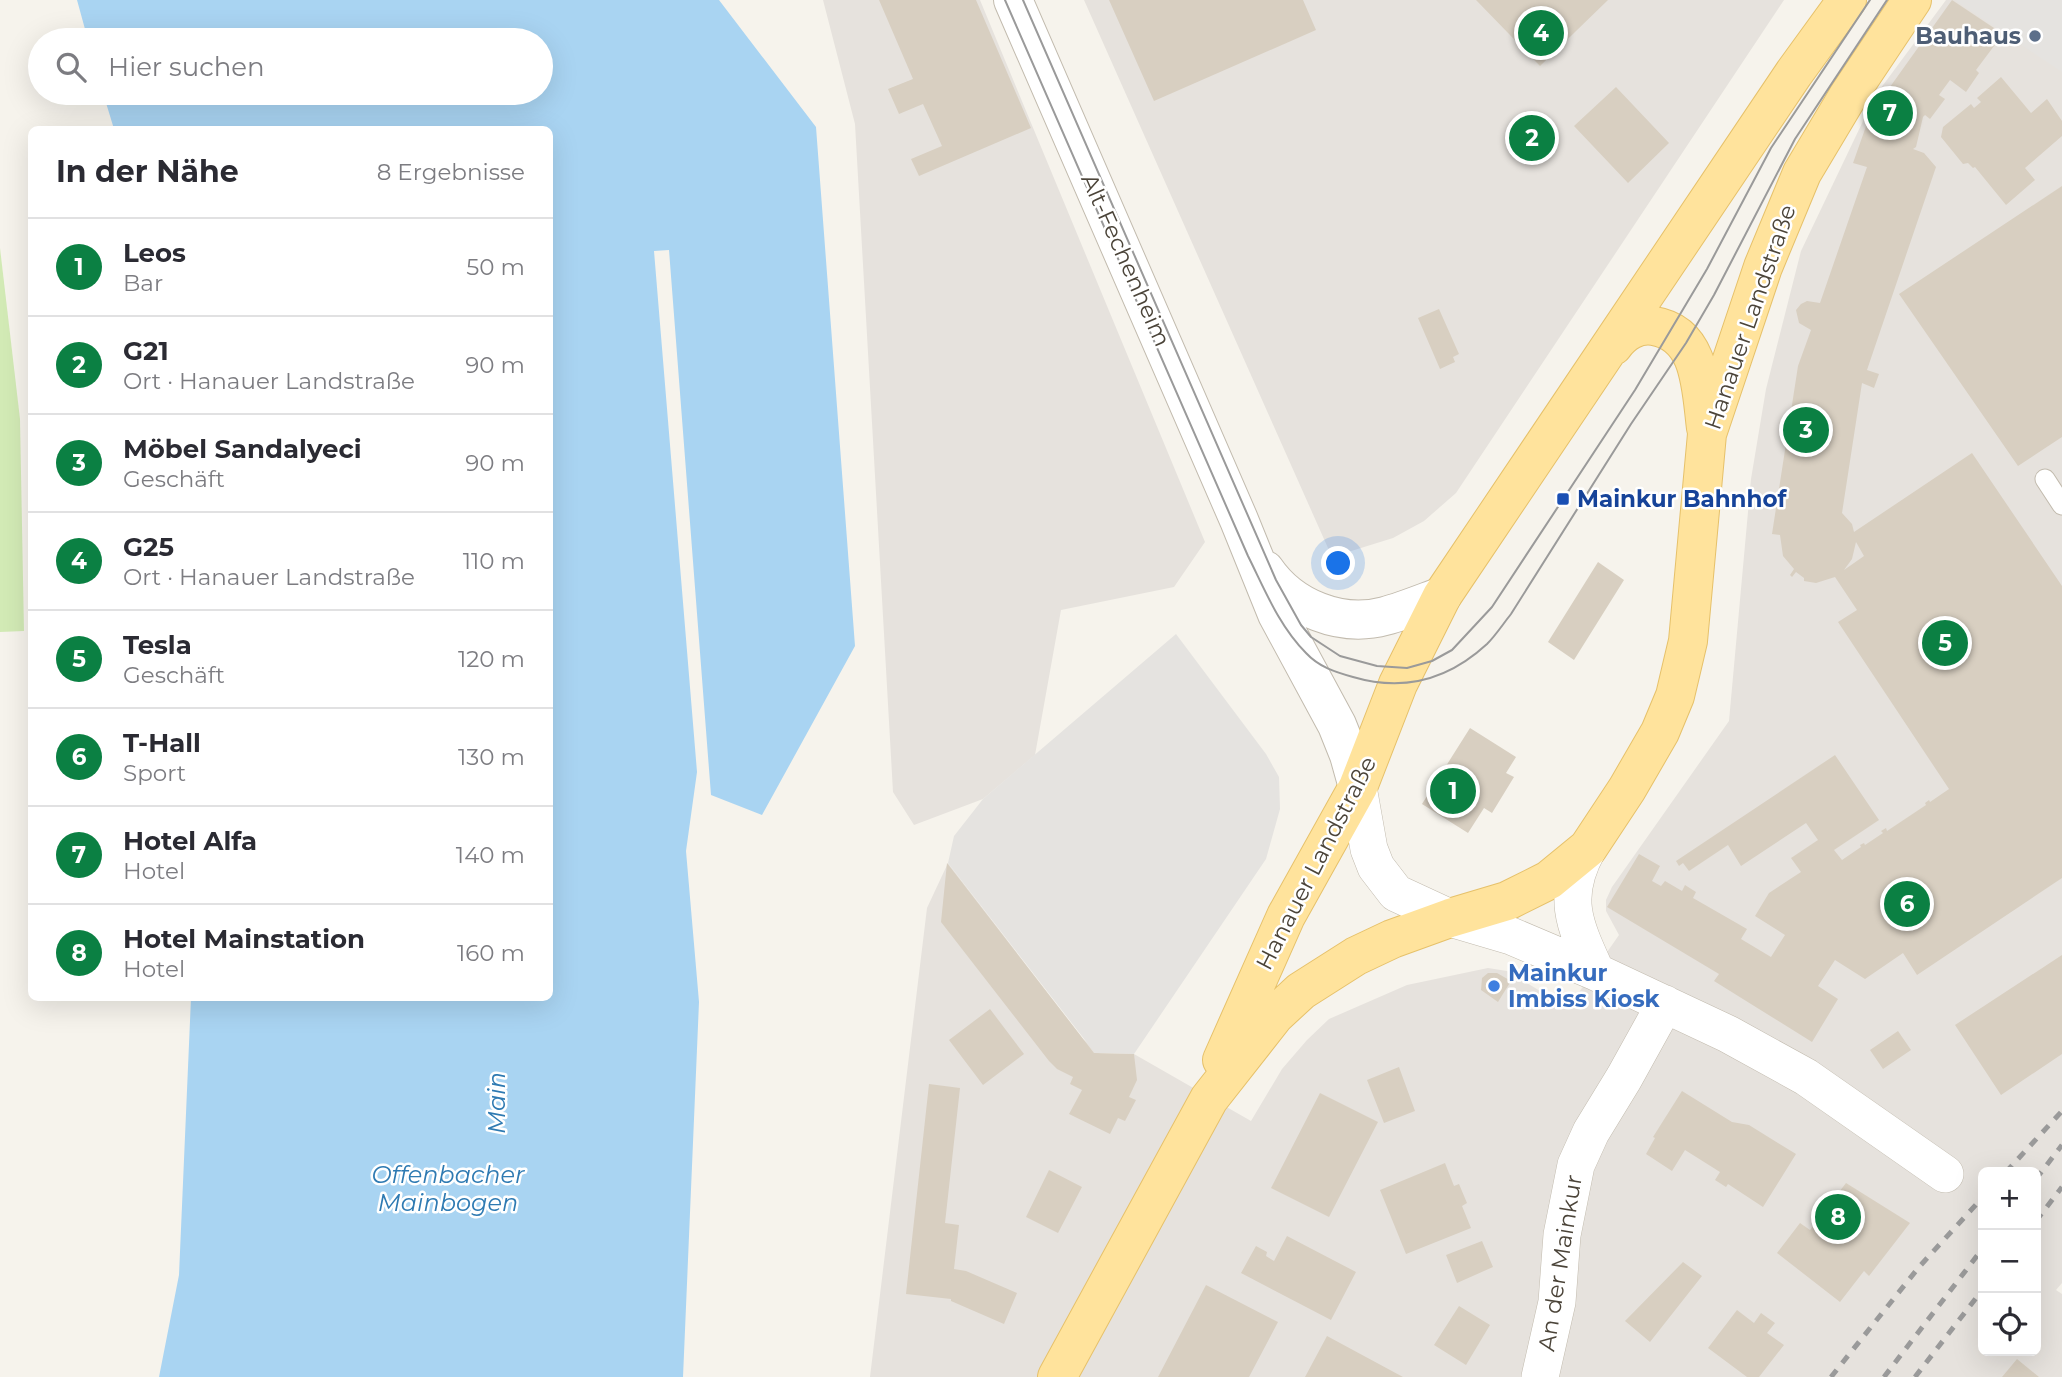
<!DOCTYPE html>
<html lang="de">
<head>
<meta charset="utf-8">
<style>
	:root { --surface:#fff; --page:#f7f7f7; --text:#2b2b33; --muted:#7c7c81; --line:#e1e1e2; --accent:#0b8043 }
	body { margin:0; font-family:Montserrat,sans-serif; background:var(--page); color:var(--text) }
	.controls { position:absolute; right:21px; bottom:21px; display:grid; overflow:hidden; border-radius:10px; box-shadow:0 7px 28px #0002 }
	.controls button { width:63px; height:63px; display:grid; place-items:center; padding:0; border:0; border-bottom:2px solid var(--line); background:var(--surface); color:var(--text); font:35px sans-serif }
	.you { position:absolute; left:1339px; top:564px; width:24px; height:24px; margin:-18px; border:5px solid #fff; border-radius:50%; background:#1a73e8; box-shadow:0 0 0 10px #1a73e833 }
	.badge { display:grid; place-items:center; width:46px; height:46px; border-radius:50%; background:var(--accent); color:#fff; font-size:23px; font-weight:700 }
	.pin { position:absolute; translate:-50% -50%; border:4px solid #fff; box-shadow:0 2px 7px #0006 }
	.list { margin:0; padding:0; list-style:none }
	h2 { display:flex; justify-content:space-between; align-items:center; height:91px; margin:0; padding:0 28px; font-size:30px }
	h2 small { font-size:23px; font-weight:400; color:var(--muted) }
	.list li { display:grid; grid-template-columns:46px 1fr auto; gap:21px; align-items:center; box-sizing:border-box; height:98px; padding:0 28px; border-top:2px solid var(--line) }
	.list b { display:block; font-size:26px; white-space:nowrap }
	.list p { margin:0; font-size:23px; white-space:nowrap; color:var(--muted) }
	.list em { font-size:23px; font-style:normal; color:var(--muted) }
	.icon { flex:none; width:38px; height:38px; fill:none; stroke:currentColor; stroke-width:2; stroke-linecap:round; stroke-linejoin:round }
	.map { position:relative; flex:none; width:2062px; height:1377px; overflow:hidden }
	.search { position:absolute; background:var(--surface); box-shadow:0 7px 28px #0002; left:28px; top:28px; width:525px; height:77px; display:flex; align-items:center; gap:18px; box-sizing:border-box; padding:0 24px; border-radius:38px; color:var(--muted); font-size:26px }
	.panel { position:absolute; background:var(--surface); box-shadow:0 7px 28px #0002; left:28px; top:126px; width:525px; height:875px; border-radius:10px }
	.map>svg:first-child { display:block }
	.industrial { fill:#e6e2dd; fill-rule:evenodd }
	.green { fill:#d2eab5 }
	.parking { fill:#e5e3e0 }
	.water { fill:#a9d4f2 }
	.building { fill:#d8cfc1; fill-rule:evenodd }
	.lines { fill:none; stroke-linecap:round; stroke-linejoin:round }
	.service-casing { stroke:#c2bbae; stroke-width:21 }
	.minor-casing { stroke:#c2bbae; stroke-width:38 }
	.tertiary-casing { stroke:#c2bbae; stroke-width:40 }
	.primary-casing { stroke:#e6c16a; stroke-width:40 }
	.service { stroke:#fff; stroke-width:19 }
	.minor { stroke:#fff; stroke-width:37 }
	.tertiary { stroke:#fff; stroke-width:38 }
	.primary { stroke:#ffe39c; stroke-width:38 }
	.tram { stroke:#9a9a9a; stroke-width:2 }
	.rail { stroke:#9a9a9a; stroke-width:5; stroke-dasharray:9 9; stroke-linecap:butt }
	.service-dot { fill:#5c6f8a; stroke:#fff; stroke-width:2.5 }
	.transit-dot { fill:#1a4fb4; stroke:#fff; stroke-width:2.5 }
	.shop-dot { fill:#3f7fe0; stroke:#fff; stroke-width:2.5 }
	.labels { text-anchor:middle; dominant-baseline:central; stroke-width:5; stroke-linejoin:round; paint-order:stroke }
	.service-label { font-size:23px; font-weight:bold; fill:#4e5e75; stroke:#fff; text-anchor:end }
	.street-label { font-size:23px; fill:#4b4439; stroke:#fff }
	.transit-label { font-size:23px; font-weight:bold; fill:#164399; stroke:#fff; text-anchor:start }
	.shop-label { font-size:23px; font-weight:bold; fill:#366cbe; stroke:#fff; text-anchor:start }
	.water-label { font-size:24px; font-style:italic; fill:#2e7ab2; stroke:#fff }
</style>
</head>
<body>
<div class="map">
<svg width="2062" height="1377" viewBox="0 0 2062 1377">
	<rect width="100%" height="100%" fill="#f6f3ec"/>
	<path class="industrial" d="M823 0H980L1205 542 1174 587 1061 610 1035 755 983 799 914 825 893 792 855 124Z
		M1084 0H1784L1456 493 1424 521 1393 538 1332 557Z
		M1946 0H2062V1283L2056 1290 2062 1294V1377H870L927 908 948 863 1083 1039 1100 1054H1134L1251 1121 1282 1069 1307 1040 1329 1019 1407 985 1488 968 1507 971 1568 1008 1619 935 1606 911V900L1612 887 1729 721 1751 479 1766 389 1801 251 1875 96ZM1983 1172H2036V1351H1983Z"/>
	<path class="green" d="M0 248 20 419 24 631 0 632Z"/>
	<path class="parking" d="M1957 0H2062V72L1956 1Z
		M1176 634 1266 754 1279 777 1280 809 1266 859 1134 1054 1095 1053 948 863 954 836 983 799Z"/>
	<path class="water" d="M77 0H719L816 127 855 646 762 815 711 795 669 250 654 251 697 772 686 851 699 1002 683 1377H159L179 1275 191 998H550V130L114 129 103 93H541V40H88Z"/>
	<path class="building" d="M879 0H976L1031 128 919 176 911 159 942 146 923 104 899 114 888 89 913 79Z
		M1109 0H1303L1316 30 1154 101Z
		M1476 0H1608L1540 66Z
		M1952 0 2003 34 1976 70 1979 73 1966 92 1950 80 1939 95 1945 99 1930 119 1925 115 1923 117 1916 147 1913 149 1924 153 1936 167 1867 370 1879 374 1874 388 1862 383 1842 513 1852 524 1854 532 1972 453 2062 586V878L1917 975 1903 953 1865 979 1835 960 1818 986 1838 999 1812 1042 1714 981 1719 974 1607 907 1639 854 1660 866 1652 881 1661 886 1665 881 1682 891 1685 885 1696 892 1693 898 1747 929 1741 939 1771 957 1785 935 1755 916 1769 893 1801 872 1791 858 1818 840 1806 823 1741 866 1728 845 1689 871 1683 863 1679 866 1676 861 1835 755 1879 820 1834 850 1842 860 1861 847 1860 845 1864 843 1865 845 1883 833 1881 831 1886 828 1887 831 1926 805 1925 803 1929 800 1930 802 1949 789 1838 622 1857 610 1835 577 1816 583 1804 581V578L1796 572 1792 577 1790 575 1794 569 1783 556 1780 535 1772 534 1798 366 1811 330 1799 323 1796 310 1801 304 1807 301 1820 303 1867 167 1853 163 1870 115ZM1856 542 1864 556 1844 570 1852 559Z
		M2001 77 2031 113 2047 99 2062 121V136L2025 168 2035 180 2006 205 1975 167 1973 168 1968 163 1963 164 1941 137 1943 127 1971 104 1974 108 1981 102 1977 98Z
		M1616 87 1669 143 1628 183 1574 126Z
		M1540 118 1552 145 1526 157 1513 130Z
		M2062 186V437L2018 466 1899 294Z
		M1439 309 1459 354 1453 357 1455 362 1440 369 1418 318Z
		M1598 562 1624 580 1574 660 1548 642Z
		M1470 728 1516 757 1506 773 1514 777 1492 813 1484 808 1468 833 1422 804Z
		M947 863 1094 1053 1134 1054 1137 1080 1129 1097 1136 1100 1125 1121 1118 1118 1110 1134 1069 1114 1082 1090 1070 1084 1073 1077 1057 1069 1049 1061 941 922Z
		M2062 955V1054L2001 1095 1955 1025Z
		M1488 973H1497L1511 981 1498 1002 1481 990 1482 978Z
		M990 1009 1024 1054 983 1085 949 1040Z
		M1898 1031 1911 1050 1883 1069 1870 1050Z
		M1399 1067 1415 1111 1384 1123 1367 1080Z
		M929 1084 960 1088 945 1223 959 1225 954 1269 966 1271 1017 1293 1004 1324 951 1301V1299L906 1294Z
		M1682 1091 1732 1122 1749 1125 1796 1154 1763 1207 1728 1184 1726 1187 1715 1180 1720 1172 1685 1150 1672 1171 1646 1154 1655 1138 1653 1137Z
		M1320 1093 1378 1122 1329 1217 1271 1188Z
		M1445 1163 1454 1186 1459 1184 1467 1203 1462 1206 1471 1228 1406 1254 1380 1190Z
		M1049 1170 1082 1187 1058 1233 1026 1217Z
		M1846 1183 1910 1223 1869 1276 1864 1271 1840 1302 1777 1253 1800 1223 1810 1230Z
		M1287 1236 1356 1272 1331 1320 1241 1273 1256 1246 1267 1252 1266 1256 1274 1261Z
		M1482 1241 1493 1267 1457 1283 1446 1255Z
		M1683 1262 1702 1276 1650 1342 1625 1321Z
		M1206 1285 1278 1322 1249 1377H1158Z
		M1459 1306 1490 1325 1466 1365 1434 1345Z
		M1737 1310 1754 1323 1761 1313 1775 1323 1767 1333 1784 1345 1759 1377H1747L1708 1348Z
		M1327 1336 1403 1377H1305Z
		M2017 1359 2039 1377H2002Z"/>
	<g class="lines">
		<defs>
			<path id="service" d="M2045 479 2062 505"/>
			<path id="minor" d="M1358 787 1369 849 1376 867 1396 893 1450 918 1511 936 1596 972 1728 1034 1806 1077 1945 1174
				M1588 848C1561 897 1574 924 1596 972
				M1540 1377 1557 1302 1562 1235 1576 1165 1591 1132 1624 1078 1665 1004"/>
			<path id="tertiary" d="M1013 0 1239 520 1277 614 1337 725 1349 755 1358 787
				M1265 570C1291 608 1341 628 1385 616 1404 611 1423 603 1442 596"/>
			<path id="primary" d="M1613 346C1622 333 1637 323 1654 326 1702 334 1701 390 1706 428
				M1222 1060 1286 916 1358 787 1398 684 1442 596 1794 73 1847 0
				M1057 1377 1209 1099 1275 1015 1301 991 1356 956 1392 939 1450 918 1507 901 1549 880 1588 848 1627 789 1660 732 1675 696 1688 641 1707 434 1763 267 1802 173 1848 96 1912 0"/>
		</defs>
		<use href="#service" class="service-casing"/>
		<use href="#minor" class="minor-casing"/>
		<use href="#tertiary" class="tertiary-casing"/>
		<use href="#primary" class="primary-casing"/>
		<use href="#service" class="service"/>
		<use href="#minor" class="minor"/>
		<use href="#tertiary" class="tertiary"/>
		<use href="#primary" class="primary"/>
		<path class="tram" d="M1005 0 1248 556C1265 590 1279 626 1306 653 1319 667 1335 672 1353 677 1404 692 1448 680 1487 644 1496 635 1503 624 1511 614L1631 424 1686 343 1714 295 1795 139 1887 0
			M1023 0 1276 580 1301 625 1311 637 1340 656 1377 666 1407 668 1432 661 1452 650 1492 607 1635 390 1707 269 1771 148 1870 0"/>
		<path class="rail" d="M2006 1172 2062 1111
			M2036 1179 2062 1145
			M2036 1221 2062 1187
			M1831 1377 1919 1267 1983 1197
			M1884 1377 1983 1248
			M1915 1377 1983 1289"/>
	</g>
	<circle class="service-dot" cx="2035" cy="36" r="7"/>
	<rect class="transit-dot" x="1556" y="492" width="14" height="14" rx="3.5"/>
	<circle class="shop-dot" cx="1494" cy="986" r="7"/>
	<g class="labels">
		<g class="service-label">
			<text x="2021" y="36">Bauhaus</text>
		</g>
		<g class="street-label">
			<text transform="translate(1126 260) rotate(66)">Alt-Fechenheim</text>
			<text transform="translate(1750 317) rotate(-71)">Hanauer Landstraße</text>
			<text transform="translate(1316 863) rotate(-63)">Hanauer Landstraße</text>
			<text transform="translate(1560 1263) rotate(-81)">An der Mainkur</text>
		</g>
		<g class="transit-label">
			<text x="1577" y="499">Mainkur Bahnhof</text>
		</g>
		<g class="shop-label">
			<text x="1508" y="973">Mainkur<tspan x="1508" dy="26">Imbiss Kiosk</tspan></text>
		</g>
		<g class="water-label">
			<text transform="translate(496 1103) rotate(-90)">Main</text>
			<text x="448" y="1174">Offenbacher<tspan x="448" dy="28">Mainbogen</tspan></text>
		</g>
	</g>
</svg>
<div class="controls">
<button>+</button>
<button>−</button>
<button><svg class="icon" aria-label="locate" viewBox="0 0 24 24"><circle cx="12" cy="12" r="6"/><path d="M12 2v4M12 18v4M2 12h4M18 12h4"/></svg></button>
</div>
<div class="you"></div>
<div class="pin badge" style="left:1453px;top:791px">1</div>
<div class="pin badge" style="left:1532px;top:138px">2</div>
<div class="pin badge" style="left:1806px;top:430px">3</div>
<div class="pin badge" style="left:1541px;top:33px">4</div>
<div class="pin badge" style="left:1945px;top:643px">5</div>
<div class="pin badge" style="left:1907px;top:904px">6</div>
<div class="pin badge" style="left:1890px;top:113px">7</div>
<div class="pin badge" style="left:1838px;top:1217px">8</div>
<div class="search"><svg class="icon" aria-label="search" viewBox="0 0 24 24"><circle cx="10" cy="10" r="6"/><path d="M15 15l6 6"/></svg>Hier suchen</div>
<section class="panel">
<h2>In der Nähe<small>8 Ergebnisse</small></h2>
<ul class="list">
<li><span class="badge">1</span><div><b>Leos</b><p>Bar</p></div><em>50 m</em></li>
<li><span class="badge">2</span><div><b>G21</b><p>Ort · Hanauer Landstraße</p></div><em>90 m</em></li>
<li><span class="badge">3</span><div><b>Möbel Sandalyeci</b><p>Geschäft</p></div><em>90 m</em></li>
<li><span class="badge">4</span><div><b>G25</b><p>Ort · Hanauer Landstraße</p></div><em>110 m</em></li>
<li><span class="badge">5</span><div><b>Tesla</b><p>Geschäft</p></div><em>120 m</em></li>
<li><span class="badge">6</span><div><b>T-Hall</b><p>Sport</p></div><em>130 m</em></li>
<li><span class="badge">7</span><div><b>Hotel Alfa</b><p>Hotel</p></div><em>140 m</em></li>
<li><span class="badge">8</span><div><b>Hotel Mainstation</b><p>Hotel</p></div><em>160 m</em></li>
</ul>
</section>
</div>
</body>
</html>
